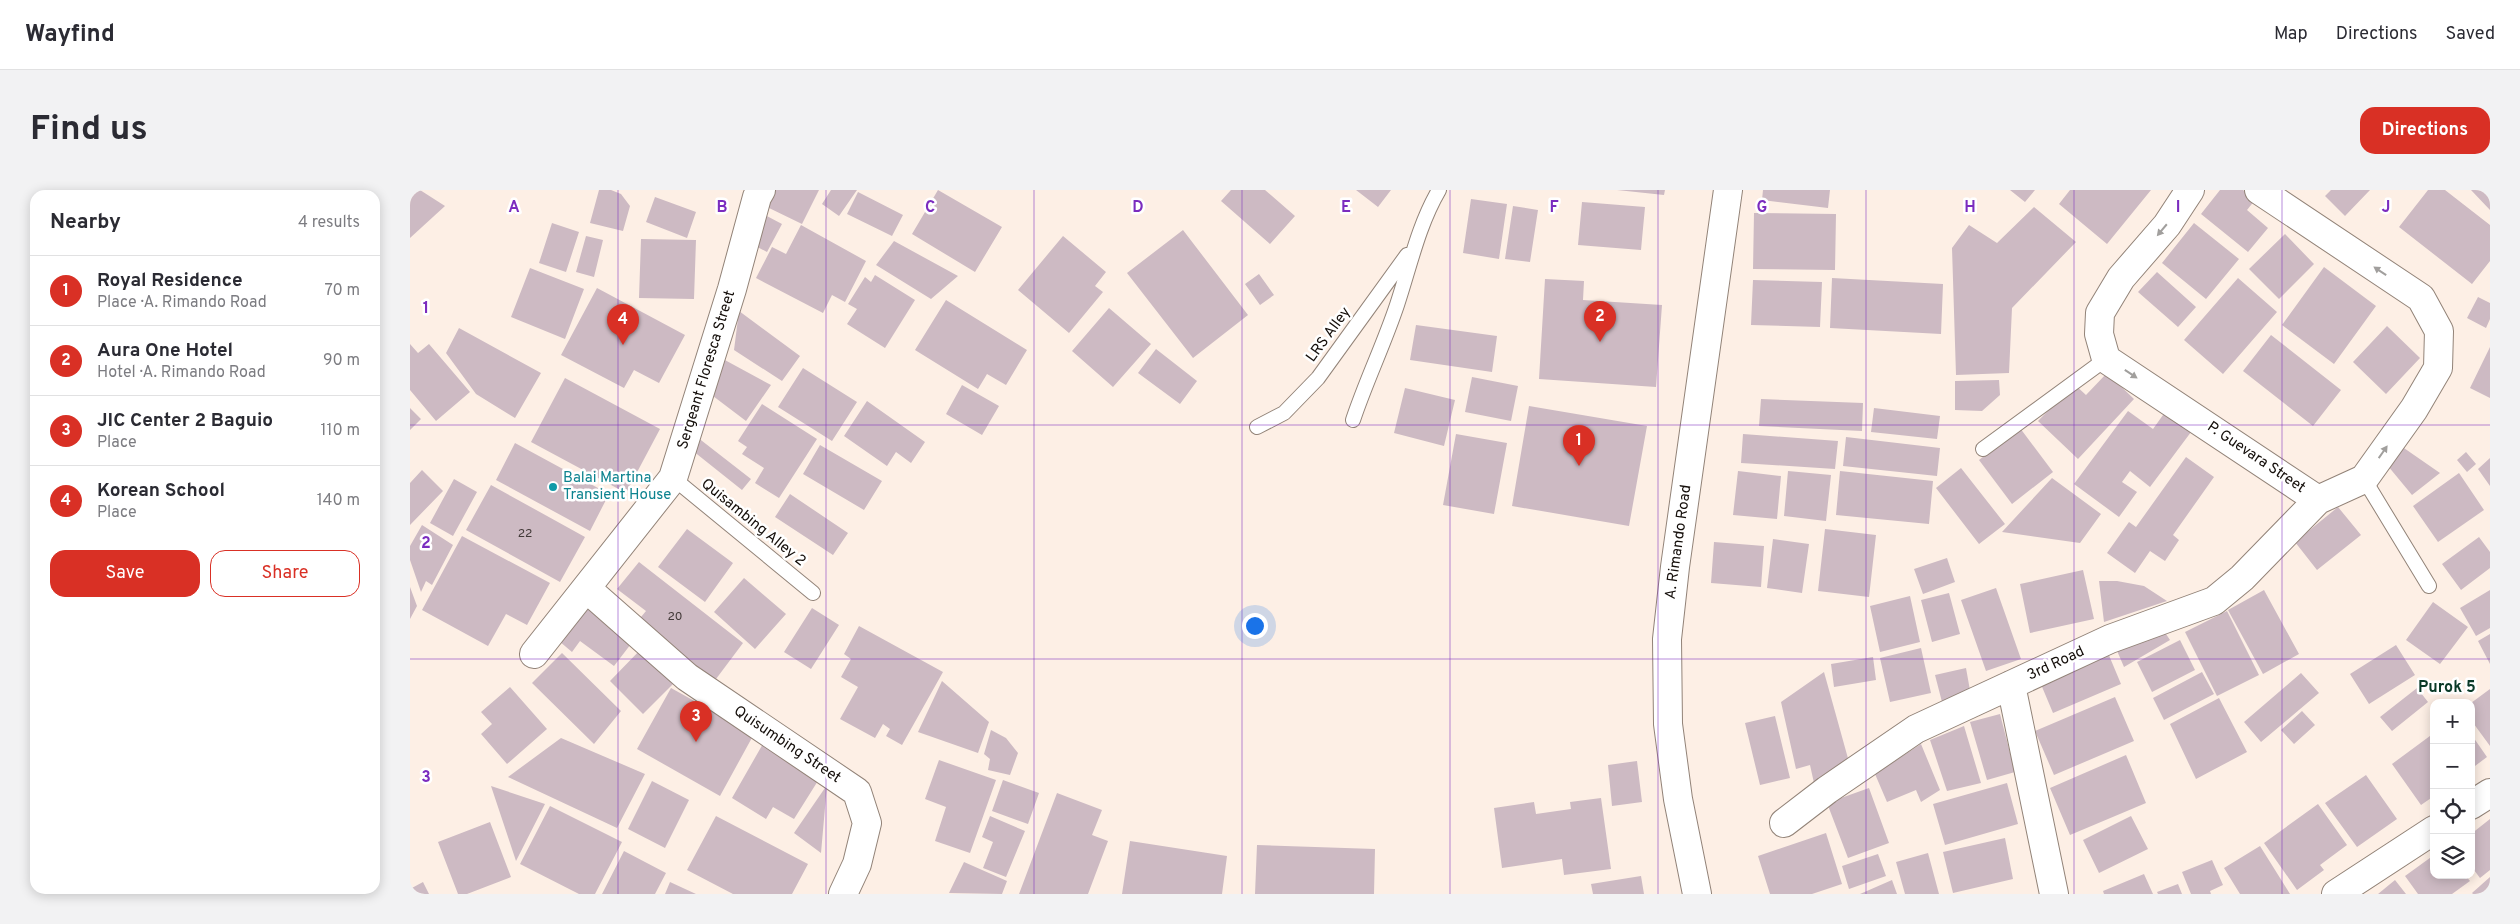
<!DOCTYPE html>
<html lang="en">
<head>
<meta charset="utf-8">
<style>
	:root { --surface:#fff; --page:#f2f2f3; --text:#2b2b33; --muted:#7c7c81; --line:#e1e1e2; --accent:#d93025 }
	body { margin:0; font-family:Overpass,sans-serif; background:var(--page); color:var(--text) }
	.controls { position:absolute; right:15px; bottom:15px; display:grid; overflow:hidden; border-radius:10px; box-shadow:0 2px 12px #0003 }
	.controls button { width:45px; height:45px; display:grid; place-items:center; padding:0; border:0; border-bottom:1px solid var(--line); background:var(--surface); color:var(--text); font:25px sans-serif }
	.you { position:absolute; left:844px; top:435px; width:18px; height:18px; margin:-12px; border:4px solid #fff; border-radius:50%; background:#1a73e8; box-shadow:0 0 0 8px #1a73e833 }
	.badge { display:grid; place-items:center; width:32px; height:32px; border-radius:50%; background:var(--accent); color:#fff; font-size:16px; font-weight:700 }
	.pin { position:absolute; translate:-50% -41px; filter:drop-shadow(0 1px 2px #0008) }
	.pin::after { content:''; position:absolute; top:26px; width:18px; height:15px; background:inherit; clip-path:polygon(0 0,100% 0,50% 100%) }
	.list { margin:0; padding:0; list-style:none }
	h2 { display:flex; justify-content:space-between; align-items:center; height:65px; margin:0; padding:0 20px; font-size:21px }
	h2 small { font-size:16px; font-weight:400; color:var(--muted) }
	.list li { display:grid; grid-template-columns:32px 1fr auto; gap:15px; align-items:center; box-sizing:border-box; height:70px; padding:0 20px; border-top:1px solid var(--line) }
	.list b { display:block; font-size:19px; white-space:nowrap }
	.list p { margin:0; font-size:16px; white-space:nowrap; color:var(--muted) }
	.list em { font-size:16px; font-style:normal; color:var(--muted) }
	.actions { display:flex; gap:10px; padding:15px 20px }
	.actions a { flex:1; padding:11px 0; border:1px solid var(--accent); border-radius:15px; text-align:center; font-size:18px; color:var(--accent) }
	.actions .main { background:var(--accent); color:#fff }
	.icon { flex:none; width:28px; height:28px; fill:none; stroke:currentColor; stroke-width:2; stroke-linecap:round; stroke-linejoin:round }
	.map { position:relative; flex:none; width:2080px; height:704px; overflow:hidden; border-radius:15px }
	header { display:flex; align-items:center; gap:30px; box-sizing:border-box; height:70px; padding:0 25px; background:var(--surface); border-bottom:1px solid var(--line) }
	header strong { font-size:24px }
	nav { display:flex; gap:28px; margin-inline-start:auto; font-size:18px }
	.intro { display:flex; align-items:center; justify-content:space-between; box-sizing:border-box; height:120px; padding:0 30px }
	h1 { margin:0; font-size:35px }
	.button { padding:12px 22px; border-radius:15px; background:var(--accent); color:#fff; font-size:18px; font-weight:700 }
	main { display:flex; gap:30px; padding:0 30px }
	aside { flex:1; background:var(--surface); border-radius:15px; box-shadow:0 2px 12px #0003 }
	.map>svg:first-child { display:block }
	.building { fill:#cdbac3 }
	.lines { fill:none; stroke-linecap:round; stroke-linejoin:round }
	.lane-casing { stroke:#928378; stroke-width:16 }
	.street-casing { stroke:#928378; stroke-width:30 }
	.secondary-casing { stroke:#928378; stroke-width:30 }
	.lane { stroke:#fff; stroke-width:14 }
	.street { stroke:#fff; stroke-width:28 }
	.secondary { stroke:#fff; stroke-width:28 }
	.oneway { fill:#a19f9d }
	.grid { fill:none; stroke:#7b2cbf; stroke-width:1; stroke-opacity:0.55 }
	.culture-dot { fill:#0f9aa8; stroke:#fff; stroke-width:2 }
	.labels { text-anchor:middle; dominant-baseline:central; stroke-width:5; stroke-linejoin:round; paint-order:stroke }
	.number-label { font-size:12px; fill:#423938 }
	.street-label { font-size:15px; fill:#140e0a; stroke:#fff }
	.culture-label { font-size:15px; fill:#0d838f; stroke:#fff; text-anchor:start }
	.neighbourhood-label { font-size:16px; font-weight:bold; fill:#0a3a28; stroke:#fff }
	.grid-label { font-size:16px; text-anchor:middle; font-weight:bold; fill:#7b2cbf; stroke:#fff; stroke-width:5; stroke-linejoin:round; paint-order:stroke }
</style>
</head>
<body>
<header>
<strong>Wayfind</strong>
<nav><a>Map</a><a>Directions</a><a>Saved</a></nav>
</header>
<div class="intro"><h1>Find us</h1><a class="button">Directions</a></div>
<main>
<aside>
<h2>Nearby<small>4 results</small></h2>
<ul class="list">
<li><span class="badge">1</span><div><b>Royal Residence</b><p>Place · A. Rimando Road</p></div><em>70 m</em></li>
<li><span class="badge">2</span><div><b>Aura One Hotel</b><p>Hotel · A. Rimando Road</p></div><em>90 m</em></li>
<li><span class="badge">3</span><div><b>JIC Center 2 Baguio</b><p>Place</p></div><em>110 m</em></li>
<li><span class="badge">4</span><div><b>Korean School</b><p>Place</p></div><em>140 m</em></li>
</ul>
<div class="actions"><a class="main">Save</a><a>Share</a></div>
</aside>
<div class="map">
<svg width="2080" height="704" viewBox="0 0 2080 704">
	<rect width="100%" height="100%" fill="#fdefe5"/>
	<path class="building" d="M0 0H10L35 16 0 48Z
		M189 0H201L211 4 220 16 213 41 180 33Z
		M361 0H409L392 34 357 17Z
		M421 0H447L429 26 412 14Z
		M528 0 592 37 565 82 502 44Z
		M821 0H855L885 26 860 54 811 11Z
		M946 0H981L968 17Z
		M1207 0H1255L1254 5Z
		M1353 0H1420L1418 18 1352 10Z
		M1600 0H1625L1615 12Z
		M1660 0H1741L1697 54 1649 14Z
		M1810 0H1833L1845 10 1837 20 1858 38 1838 62 1791 24Z
		M1921 0H1960L1935 26 1915 6Z
		M2018 0H2035L2080 35V71L2062 94 1989 37Z
		M2061 0H2080V20Z
		M448 2 493 25 482 46 437 24Z
		M245 7 286 22 277 48 236 32Z
		M1061 9 1097 14 1089 69 1053 63Z
		M1172 12 1235 17 1231 60 1168 55Z
		M1103 16 1128 20 1120 72 1095 69Z
		M1624 17 1666 52 1602 118 1599 183 1546 185 1542 58 1559 35 1587 53Z
		M1344 23 1426 24 1425 80 1343 79Z
		M353 24 372 34 357 62 338 52Z
		M142 33 169 42 156 82 129 73Z
		M1784 33 1829 69 1796 109 1752 73Z
		M391 35 456 71 435 112 422 105 413 123 346 88 362 57 376 64Z
		M773 40 838 125 783 168 717 83Z
		M1875 44 1904 74 1869 109 1839 79Z
		M176 46 193 50 184 87 166 82Z
		M653 46 696 82 685 96 693 102 659 143 608 100Z
		M231 49 286 50 284 109 229 108Z
		M484 51 548 86 521 109 466 75Z
		M1914 77 1966 116 1924 174 1872 135Z
		M120 78 174 99 155 149 101 127Z
		M1747 82 1786 117 1768 137 1728 102Z
		M849 84 864 105 850 115 835 94Z
		M465 85 505 110 475 158 437 134 447 119 438 114 455 87 461 92Z
		M1422 88 1533 94 1531 144 1420 138Z
		M1828 88 1867 122 1813 184 1774 150Z
		M1135 89 1174 91 1173 110 1252 115 1246 197 1129 189Z
		M1343 90 1412 92 1410 137 1341 135Z
		M187 98 275 145 249 193 224 180 214 198 151 165Z
		M2068 107 2080 113V129L2076 138 2057 128Z
		M536 110 617 160 596 195 577 184 568 199 505 160Z
		M699 118 741 154 703 197 662 161Z
		M329 121 390 166 372 191 324 160Z
		M1006 135 1087 146 1082 182 1000 170Z
		M1977 136 2010 168 1976 204 1943 172Z
		M49 138 131 183 105 228 66 204 36 163Z
		M1861 145 1931 200 1903 236 1833 181Z
		M0 154 8 163 19 154 60 202 26 231 0 200Z
		M2080 157V208L2060 198Z
		M746 159 787 191 770 214 728 183Z
		M313 169 361 195 336 231 303 206Z
		M393 178 447 212 422 251 368 217Z
		M1697 183 1724 209 1668 269 1628 231 1664 194 1676 205Z
		M1062 187 1108 196 1101 231 1055 222Z
		M155 188 250 239 216 303 121 252Z
		M1589 190 1590 205 1572 221 1545 220V191Z
		M552 195 589 216 572 245 536 224Z
		M995 198 1045 210 1034 256 984 243Z
		M1351 209 1453 213 1452 241 1349 236Z
		M457 211 515 252 501 273 486 262 477 276 434 246Z
		M352 214 407 249 369 308 345 293 354 278 332 264 337 257 328 251Z
		M1119 216 1237 236 1219 336 1102 316Z
		M0 218 11 229 0 240Z
		M1464 218 1530 226 1527 249 1461 242Z
		M1758 218 1784 238 1740 297 1720 281 1712 292 1727 302 1709 327 1664 294 1718 221 1743 239Z
		M1610 238 1643 282 1602 314 1569 270Z
		M1046 244 1097 253 1084 324 1033 315Z
		M1333 244 1428 251 1425 279 1331 273Z
		M287 247 341 289 332 300 278 257Z
		M1436 247 1530 258 1527 286 1433 276Z
		M105 253 199 304 180 341 86 290Z
		M410 255 472 291 454 320 393 284Z
		M1991 256 2030 283 2002 305 1973 270Z
		M2056 262 2066 274 2057 282 2047 270Z
		M1776 267 1804 287 1763 345 1769 350 1755 371 1740 361 1725 383 1697 363 1719 332 1726 337Z
		M2080 268V296L2068 279Z
		M1551 278 1595 334 1569 354 1526 298Z
		M12 280 33 301 0 335V293Z
		M1328 281 1371 286 1367 329 1323 325Z
		M1378 281 1421 285 1416 331 1374 326Z
		M1430 281 1523 291 1519 334 1426 325Z
		M2049 283 2074 320 2028 352 2003 316Z
		M1642 288 1691 324 1670 353 1592 342Z
		M44 289 67 302 43 346 20 333Z
		M81 295 175 347 150 392 56 340Z
		M380 304 438 343 423 365 365 327Z
		M1928 317 1951 345 1907 380 1885 352Z
		M12 335 43 355 22 395 16 391 11 402 0 370V356Z
		M277 339 323 373 295 412 248 377Z
		M1415 339 1466 345 1459 407 1408 401Z
		M52 346 140 393 117 435 96 424 78 456 12 420Z
		M2069 347 2080 362V378L2051 400 2032 374Z
		M1363 349 1399 354 1392 403 1357 398Z
		M1304 352 1354 356 1351 397 1301 393Z
		M1537 368 1545 392 1513 404 1504 379Z
		M229 372 333 453 303 493 226 433 236 421 207 399Z
		M1673 380 1684 429 1620 443 1610 394Z
		M334 388 376 424 345 459 304 422Z
		M1689 391H1707L1734 396 1757 411 1694 432Z
		M0 397 7 416 0 429Z
		M1586 398 1611 469 1576 481 1551 410Z
		M1854 400 1889 464 1853 484 1818 420Z
		M2080 400V438L2066 446 2050 418Z
		M1539 403 1550 444 1522 452 1511 410Z
		M1500 406 1510 452 1470 462 1460 416Z
		M2023 412 2058 437 2030 474 1996 450Z
		M177 414 224 450 204 476 170 451 162 462 149 451Z
		M402 418 429 435 401 479 374 462Z
		M1817 421 1849 485 1807 506 1775 442Z
		M449 436 533 482 492 555 476 546 480 539 473 534 465 548 430 529 448 497 431 487 441 469 434 464Z
		M1754 441 1760 450 1714 477 1705 456Z
		M2080 444V474L2068 451Z
		M1770 450 1785 480 1742 502 1727 472Z
		M1986 455 2005 485 1959 514 1940 484Z
		M233 457 267 490 233 524 200 491Z
		M1511 458 1521 503 1480 512 1470 468Z
		M152 463 211 521 184 554 122 493Z
		M1698 463 1711 494 1643 523 1630 492Z
		M1463 467 1466 490 1424 497 1421 474Z
		M1556 478 1561 506 1532 512 1525 485Z
		M1414 482 1439 572 1404 593 1400 575 1386 579 1371 512Z
		M1792 482 1804 504 1754 530 1743 508Z
		M1891 483 1909 503 1851 552 1834 532Z
		M532 491 579 532 568 563 508 542Z
		M100 497 137 539 97 574 71 544 82 534 71 522Z
		M261 498 344 544 310 606 227 559Z
		M2007 498 2018 512 1982 541 1970 527Z
		M2080 499V556L2061 530V513Z
		M1705 507 1724 551 1644 585 1625 541Z
		M1809 508 1837 562 1786 589 1760 534Z
		M1892 521 1905 535 1884 554 1871 540Z
		M1590 524 1605 582 1577 590 1560 532Z
		M1365 526 1380 588 1350 595 1335 533Z
		M1554 536 1571 593 1537 601 1520 550Z
		M581 540 596 548 608 563 600 585 578 580 580 569 574 564Z
		M2024 543V606L2011 615 1982 574Z
		M2061 544 2077 567 2061 579Z
		M151 548 235 584 207 638 98 587Z
		M354 552 411 586 384 629 363 617 356 629 322 608Z
		M1511 554 1530 600 1511 612 1506 600 1477 612 1465 584Z
		M1716 565 1736 613 1660 645 1640 598Z
		M529 570 586 590 560 663 525 651 536 617 515 609Z
		M1227 571 1232 612 1202 616 1198 575Z
		M1956 585 1987 629 1947 657 1915 613Z
		M593 590 629 603 618 634 582 621Z
		M242 591 279 610 255 658 218 639Z
		M1597 593 1608 634 1535 655 1523 614Z
		M417 595 411 663 384 643Z
		M81 596 135 614 106 671Z
		M1459 598 1479 653 1438 668 1417 613Z
		M647 603 692 620 682 645 698 651 678 704H609Z
		M1191 608 1201 679 1154 685 1152 669 1092 678 1084 618 1124 612 1126 624 1161 619 1160 612Z
		M1908 614 1937 655 1910 675 1914 680 1887 700 1854 653Z
		M140 616 212 652 185 704H169L110 674Z
		M306 626 398 674 382 704H323L277 680Z
		M580 626 615 641 596 687 573 678 583 652 572 647Z
		M1721 626 1738 659 1689 683 1673 650Z
		M2080 629V680L2070 688 2061 676V644Z
		M80 632 101 687 57 704H48L28 652Z
		M1416 643 1432 694 1402 704H1360L1348 666Z
		M1595 648 1603 689 1543 703 1533 662Z
		M720 651 817 666 812 704H712Z
		M847 655 965 659 964 704H845Z
		M1850 656 1880 704H1830L1814 678Z
		M214 661 256 683 245 704H192Z
		M1518 663 1529 704H1495L1486 672Z
		M1468 664 1476 686 1439 699 1432 676Z
		M2024 665V685H2055L2060 691 2042 704H2008L1995 686Z
		M1802 670 1813 695 1800 701 1801 704H1781L1772 682Z
		M554 672 597 691 592 704 539 703Z
		M1734 684 1743 704H1694L1693 701Z
		M1231 686 1234 704H1183L1181 694Z
		M2080 687V704H2063L2062 703Z
		M1482 690 1487 704H1450Z
		M1985 690 1996 704H1968Z
		M13 692 19 704H0V699Z
		M260 692 286 704H255Z
		M1768 694 1772 704H1748L1747 702Z"/>
	<g class="lines">
		<defs>
			<path id="lane" d="M943 230C956 191 974 154 987 115 1000 76 1008 36 1029 0
				M847 237 874 223 908 188 997 65
				M1573 259 1696 169
				M263 288 403 403
				M1954 289 2019 396"/>
			<path id="street" d="M1780 0 1757 35 1711 88 1690 123 1689 144 1696 169 1908 310
				M177 399 277 487 447 602 457 633 447 674 433 704
				M124 464 263 288 322 99 347 7 351 0
				M1601 495 1644 704
				M2061 615 2080 603
				M1374 633 1417 600 1506 539 1700 449 1804 411 1832 388 1908 310 1954 289 2004 219 2028 178 2029 141 2011 108 1849 0
				M1926 704 2024 640"/>
			<path id="secondary" d="M1287 704 1268 609 1258 534 1257 449 1265 377 1318 0"/>
		</defs>
		<use href="#lane" class="lane-casing"/>
		<use href="#street" class="street-casing"/>
		<use href="#secondary" class="secondary-casing"/>
		<use href="#lane" class="lane"/>
		<use href="#street" class="street"/>
		<use href="#secondary" class="secondary"/>
	</g>
	<defs><path id="oneway-solid" d="M-6-.8H1V-3.2L6.5 0L1 3.2V.8H-6Z" transform="scale(1.25)"/></defs>
	<g class="oneway">
		<use href="#oneway-solid" transform="translate(1752 40) rotate(130)"/>
		<use href="#oneway-solid" transform="translate(1970 81) rotate(-146)"/>
		<use href="#oneway-solid" transform="translate(1721 184) rotate(34)"/>
		<use href="#oneway-solid" transform="translate(1973 262) rotate(-55)"/>
	</g>
	<path class="grid" d="M208 0V704M416 0V704M624 0V704M832 0V704M1040 0V704M1248 0V704M1456 0V704M1664 0V704M1872 0V704M0 235H2080M0 469H2080"/>
	<circle class="culture-dot" cx="143" cy="297" r="5"/>
	<g class="labels">
		<g class="number-label">
			<text x="115" y="344">22</text>
			<text x="265" y="427">20</text>
		</g>
		<g class="street-label">
			<text transform="translate(919 145) rotate(-54)">LRS Alley</text>
			<text transform="translate(297 180) rotate(-73)">Sergeant Floresca Street</text>
			<text transform="translate(1846 268) rotate(34)">P. Guevara Street</text>
			<text transform="translate(343 333) rotate(39)">Quisambing Alley 2</text>
			<text transform="translate(1269 352) rotate(-82)">A. Rimando Road</text>
			<text transform="translate(1646 474) rotate(-25)">3rd Road</text>
			<text transform="translate(377 555) rotate(34)">Quisumbing Street</text>
		</g>
		<g class="culture-label">
			<text x="153" y="288">Balai Martina<tspan x="153" dy="17">Transient House</tspan></text>
		</g>
		<g class="neighbourhood-label">
			<text x="2037" y="498">Purok 5</text>
		</g>
	</g>
	<g class="grid-label">
		<text x="104" y="22">A</text>
		<text x="312" y="22">B</text>
		<text x="520" y="22">C</text>
		<text x="728" y="22">D</text>
		<text x="936" y="22">E</text>
		<text x="1144" y="22">F</text>
		<text x="1352" y="22">G</text>
		<text x="1560" y="22">H</text>
		<text x="1768" y="22">I</text>
		<text x="1976" y="22">J</text>
		<text x="16" y="123">1</text>
		<text x="16" y="358">2</text>
		<text x="16" y="592">3</text>
	</g>
</svg>
<div class="controls">
<button>+</button>
<button>−</button>
<button><svg class="icon" aria-label="locate" viewBox="0 0 24 24"><circle cx="12" cy="12" r="6"/><path d="M12 2v4M12 18v4M2 12h4M18 12h4"/></svg></button>
<button><svg class="icon" aria-label="layers" viewBox="0 0 24 24"><path d="M12 4l9 5-9 5-9-5zM3 14l9 5 9-5"/></svg></button>
</div>
<div class="you"></div>
<div class="pin badge" style="left:1169px;top:276px">1</div>
<div class="pin badge" style="left:1190px;top:152px">2</div>
<div class="pin badge" style="left:286px;top:552px">3</div>
<div class="pin badge" style="left:213px;top:155px">4</div>
</div>
</main>
</body>
</html>
